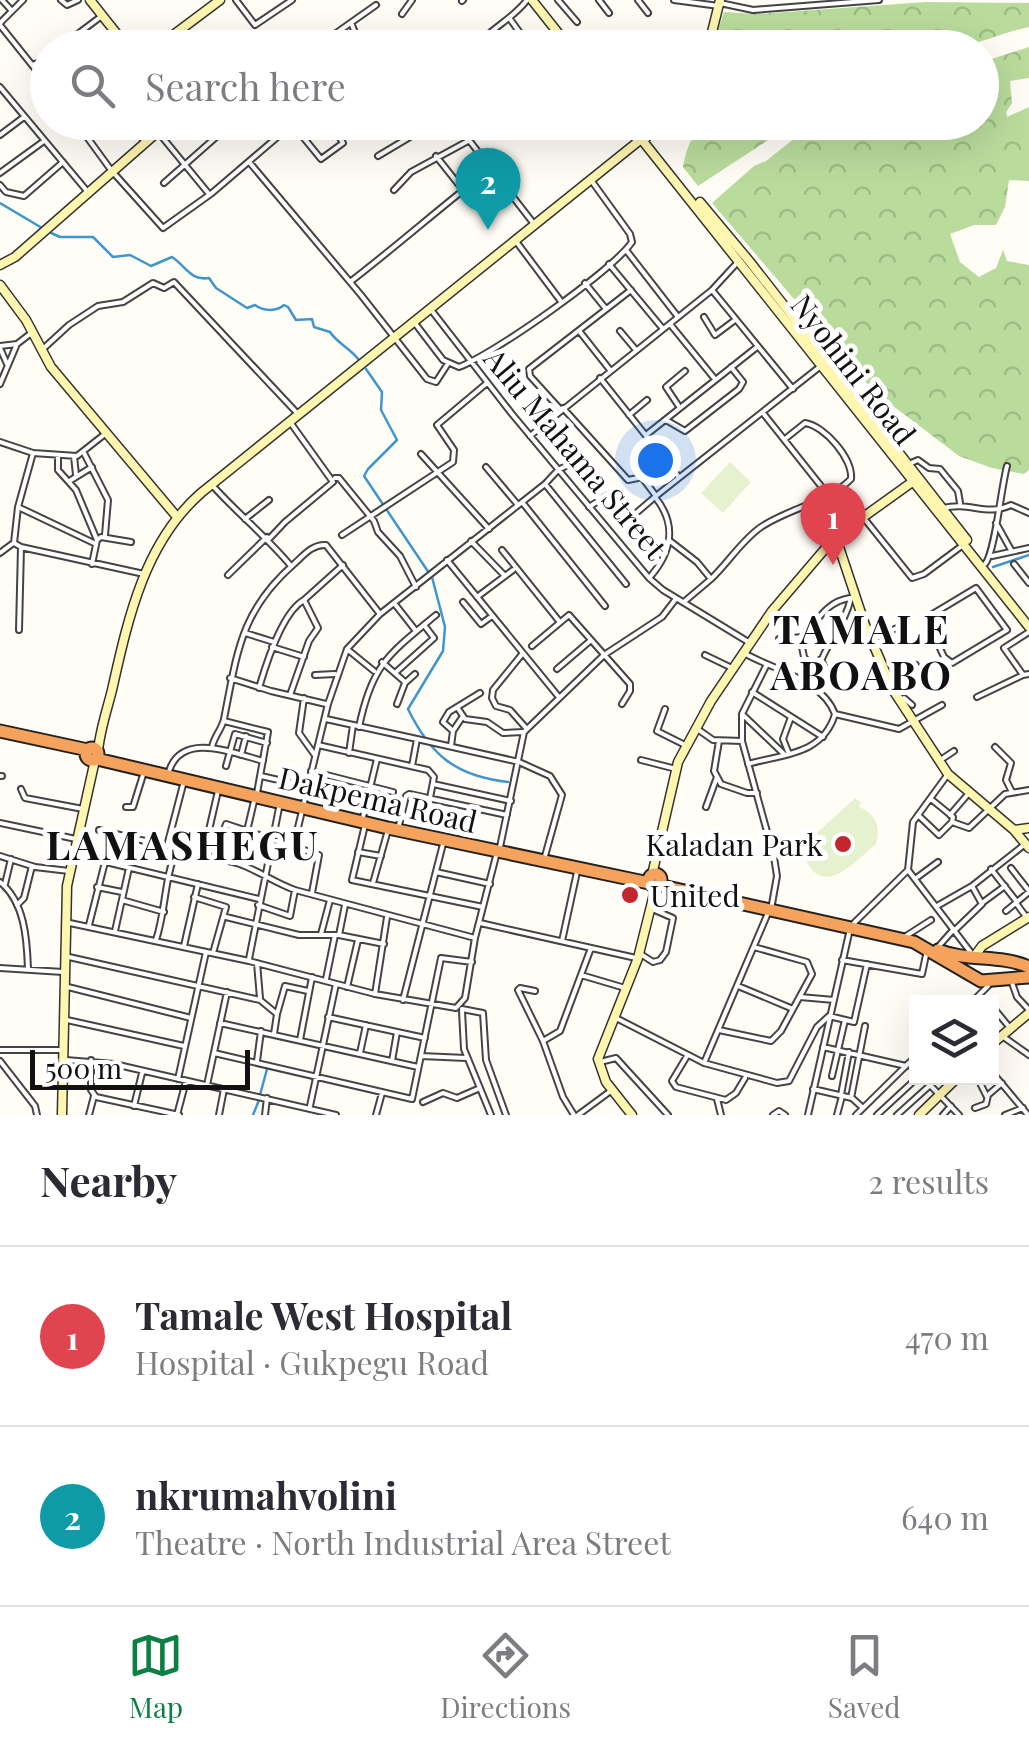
<!DOCTYPE html>
<html lang="en">
<head>
<meta charset="utf-8">
<style>
	:root { --surface:#fff; --page:#f2f2f3; --text:#2b2b33; --muted:#7c7c81; --line:#e1e1e2; --accent:#0b8043 }
	body { margin:0; font-family:"Playfair Display",serif; background:var(--page); color:var(--text) }
	.controls { position:absolute; right:30px; bottom:30px; display:grid; overflow:hidden; border-radius:0px; box-shadow:0 10px 40px #0002 }
	.controls button { width:90px; height:90px; display:grid; place-items:center; padding:0; border:0; border-bottom:2px solid var(--line); background:var(--surface); color:var(--text); font:50px sans-serif }
	.scale { position:absolute; left:30px; bottom:25px; width:220px; box-sizing:border-box; padding-left:10px; border:5px solid #111; border-top:0; font-size:28px; line-height:35px; white-space:nowrap; color:#111; -webkit-text-stroke:8px #fff; paint-order:stroke }
	.you { position:absolute; left:655px; top:460px; width:35px; height:35px; margin:-25px; border:8px solid #fff; border-radius:50%; background:#1a73e8; box-shadow:0 0 0 15px #1a73e833 }
	.badge { display:grid; place-items:center; width:65px; height:65px; border-radius:50%; background:var(--accent); color:#fff; font-size:32px; font-weight:700 }
	.pin { position:absolute; translate:-50% -82px; filter:drop-shadow(0 2px 5px #0008) }
	.pin::after { content:''; position:absolute; top:52px; width:35px; height:30px; background:inherit; clip-path:polygon(0 0,100% 0,50% 100%) }
	.list { margin:0; padding:0; list-style:none }
	h2 { display:flex; justify-content:space-between; align-items:center; height:130px; margin:0; padding:0 40px; font-size:42px }
	h2 small { font-size:32px; font-weight:400; color:var(--muted) }
	.list li { display:grid; grid-template-columns:65px 1fr auto; gap:30px; align-items:center; box-sizing:border-box; height:180px; padding:0 40px; border-top:2px solid var(--line) }
	.list b { display:block; font-size:38px; white-space:nowrap }
	.list p { margin:0; font-size:32px; white-space:nowrap; color:var(--muted) }
	.list em { font-size:32px; font-style:normal; color:var(--muted) }
	.icon { flex:none; width:55px; height:55px; fill:none; stroke:currentColor; stroke-width:2; stroke-linecap:round; stroke-linejoin:round }
	.map { position:relative; flex:none; width:1029px; height:1115px; overflow:hidden }
	.search { position:absolute; background:var(--surface); box-shadow:0 10px 40px #0002; left:30px; right:30px; top:30px; height:110px; display:flex; align-items:center; gap:25px; box-sizing:border-box; padding:0 35px; border-radius:55px; color:var(--muted); font-size:38px }
	.sheet { height:490px; background:var(--surface) }
	nav { display:flex; justify-content:space-around; align-items:center; box-sizing:border-box; height:140px; border-top:2px solid var(--line); background:var(--surface); font-size:28px; color:var(--muted) }
	nav a { display:grid; justify-items:center; gap:5px }
	nav .on { color:var(--accent) }
	.map>svg:first-child { display:block }
	.forest { fill:url(#forest-crowns) }
	.pitch { fill:#e6f2cf }
	.lines { fill:none; stroke-linecap:round; stroke-linejoin:round }
	.stream { stroke:#3f96cf; stroke-width:2.5 }
	.street-casing { stroke:#444; stroke-width:8 }
	.secondary-casing { stroke:#333; stroke-width:11 }
	.highway-casing { stroke:#222; stroke-width:15 }
	.street { stroke:#fff; stroke-width:4 }
	.secondary { stroke:#fff6b0; stroke-width:8 }
	.highway { stroke:#f5a25d; stroke-width:11 }
	.poi-dot { fill:#c4262e; stroke:#fff; stroke-width:4 }
	.labels { text-anchor:middle; dominant-baseline:central; stroke-width:10; stroke-linejoin:round; paint-order:stroke }
	.street-label { font-size:30px; fill:#111; stroke:#fff }
	.poi-label { font-size:30px; fill:#111; stroke:#fff; text-anchor:end }
	.district-label { font-size:40px; font-weight:bold; letter-spacing:2.5px; fill:#111; stroke:#fff }
</style>
</head>
<body>
<div class="map">
<svg width="1029" height="1115" viewBox="0 0 1029 1115">
	<defs>
		<pattern id="forest-crowns" width="20" height="18" patternUnits="userSpaceOnUse" patternTransform="scale(2.5)"><rect width="20" height="18" fill="#b9dc9c"/><path d="M2 6a3 3 0 1 1 6 0M12 15a3 3 0 1 1 6 0" fill="none" stroke="#9ebc85"/></pattern>
	</defs>
	<rect width="100%" height="100%" fill="#fffdf5"/>
	<path class="forest" d="M926 2 1029 3V27C1004 32 983 43 958 47L712 48 724 12 758 14Z
		M1029 47V78L1010 81 1012 103 1006 112 1007 117 1029 107V181L1009 180 1005 207 996 225H974L950 234 960 262 979 277 996 268 1003 250 1007 261 1029 265V470L1024 474 992 468 959 456 880 396 831 348 794 299 712 203 754 166 766 161 814 123 982 122V62Z
		M728 123H794L698 186 683 167C690 132 695 133 728 123Z"/>
	<path class="pitch" d="M730 462 751 482 723 513 701 493Z
		M855 798 861 803 859 807C876 814 881 826 876 844 855 861 824 899 805 859L808 841Z"/>
	<g class="lines">
		<path class="stream" d="M0 203 42 228
			M49 232 60 237H93L113 257 130 255 151 266 172 257C186 266 190 281 209 278L216 288 247 308 255 305C263 311 276 312 284 305L288 307 296 320 312 319 314 327 330 332C337 343 350 348 359 360
			M742 259 815 351
			M366 369 382 392 381 410 397 440 368 469 364 476 429 573
			M993 567 1029 555
			M432 577 445 627 443 651 408 709C431 756 456 776 508 782
			M260 1095 267 1069
			M253 1115 259 1100"/>
		<defs>
			<path id="street" d="M2 0 12 11
				M61 0 67 5 78 0
				M236 0 255 25 292 0
				M558 0 577 22
				M599 0 609 13
				M638 0 648 13
				M674 0 719 6
				M462 1 463 0
				M720 3 753 10 879 0
				M402 14 412 0
				M510 19 531 48
				M0 23 23 0
				M0 25 48 85
				M352 25 361 48
				M624 37 632 48
				M70 39 77 48
				M59 48 103 15
				M261 48 277 35 289 48
				M315 48 376 5
				M475 48C489 29 512 20 527 0
				M32 65 48 59
				M0 87 87 191
				M47 115H48
				M76 122 111 170 163 228 212 193 295 122
				M131 122 145 142
				M455 122 534 224
				M294 126 321 159 343 143 330 122
				M158 132 209 194
				M462 132 476 122
				M0 135 24 117
				M378 156 435 122
				M436 156 463 190
				M250 163 361 295 427 379 436 382 447 365
				M0 173 44 141
				M164 183 232 123
				M0 185 6 192 24 196 63 162
				M394 190 411 172 468 141
				M515 240 560 300
				M626 250 678 317
				M609 264 663 329
				M350 282C398 245 442 206 490 169
				M585 283 606 309
				M712 290 793 389
				M432 311 512 414 649 578 663 590 750 643
				M704 317 715 335 735 320
				M414 322 443 360 459 367C494 354 612 271 632 242L630 234 591 180
				M670 324 714 378
				M620 331 636 350
				M580 332 610 370
				M0 346 17 344
				M0 348 7 364
				M44 348 69 325 98 306 123 302 153 283 164 288 174 282 297 413
				M600 378 678 476
				M0 384 17 344 30 334
				M563 408 628 480 638 478 664 458
				M680 408 666 387 685 371
				M560 409 530 376 529 369 631 290
				M763 413 852 525
				M629 415 647 400
				M666 420 685 431 739 389 743 382 731 367
				M646 435 757 347
				M530 436 712 290 736 264
				M0 442 33 453 77 456 105 434
				M33 453 18 507 14 543 21 547 144 574
				M84 453 108 500 105 535
				M421 454 489 529
				M58 455V470L76 490 97 540
				M74 456 76 475
				M909 464 918 460 929 468 940 469 958 491 960 503
				M486 467 518 505
				M641 476 656 496 822 365
				M335 478H339L374 521 378 532 400 556 416 587
				M71 480 92 467
				M545 484 626 584
				M212 485C237 513 267 537 291 566
				M522 502 605 606
				M18 507 96 544
				M589 507 606 496 628 520 656 496
				M943 508C971 501 985 517 1011 505L1029 513
				M863 517 912 578 924 574 963 545
				M245 519 269 500
				M996 523 1011 550
				M342 535 453 462 454 450 437 425 487 383
				M269 539 285 522 333 482 290 422
				M471 541 505 576
				M670 541 697 562 711 579 685 601
				M502 550 559 621
				M0 553 12 544
				M992 556 1029 548
				M447 560 558 696
				M92 564 97 540 101 537 131 542
				M985 564C995 553 1001 488 1007 466
				M1014 564 1029 583
				M228 575 267 537
				M650 577C672 552 677 524 655 497
				M711 579C728 563 742 540 761 527 789 508 827 503 851 479 853 459 825 426 805 423L785 439
				M976 588 1007 630 952 663 944 657 926 618Z
				M477 597 513 570
				M463 602 481 624 492 616
				M394 603 416 631
				M19 630 21 547
				M1029 632 1004 648 1023 675 1029 674
				M245 633 274 642
				M800 637 804 657 812 667 819 666C828 641 845 624 851 598
				M779 639 803 637C818 621 825 602 850 598
				M871 640 901 626
				M532 646 569 615 630 684V691L622 704
				M272 647 304 657
				M347 649 374 671
				M523 653 493 690 492 698 496 706 510 710 526 728
				M744 653C773 670 822 679 835 714 823 755 783 754 748 764
				M705 655 734 669
				M821 659 825 669
				M382 662 405 682
				M557 669 590 641
				M395 673 434 638 424 625
				M315 675 335 674
				M230 678 271 691 326 704
				M887 678 901 674 916 665
				M259 688C266 664 282 612 304 600
				M752 692 823 737
				M290 695 309 641 318 628 304 600 343 565
				M977 697 1023 675
				M304 698 299 733 314 754
				M900 700 904 698 912 705
				M397 704 405 683 415 674
				M457 707 465 719 487 722 503 733 523 732
				M665 709 657 731 685 745
				M742 714 766 666
				M835 714 899 729 942 705
				M326 719 417 739 412 766
				M224 721 268 732 257 793
				M359 727C372 664 389 654 436 615
				M696 728 713 740 742 741
				M453 731 443 722 449 712 480 693
				M417 739 519 762 550 776 562 795 545 856
				M719 741 714 771 721 784 747 793H757
				M318 745 428 770 434 777 430 798
				M451 746 453 731 463 716
				M212 747C214 736 222 729 224 719 237 654 240 611 294 564 303 556 312 544 326 545L380 614
				M995 747 1011 763 1006 780 1012 792
				M349 753 353 725
				M789 754 783 739 791 717
				M241 755 246 736
				M942 759 954 751
				M641 760 676 769
				M226 766 235 734 267 743
				M169 771C182 731 233 753 263 761
				M311 771 393 792
				M0 776H2
				M261 776 305 786
				M433 784 511 801
				M21 789 25 798 83 809
				M931 799 953 817 952 822 969 828 1005 794 1029 790
				M126 807H133L143 775
				M706 807 717 777
				M918 815 939 835 952 822
				M950 815 969 793
				M363 817 377 759
				M0 823 76 839
				M365 825 352 880 483 907
				M399 825 406 796 409 794 507 815
				M99 830 237 863C260 871 273 882 295 890L475 938
				M209 830 218 791
				M247 831 255 797
				M167 846 184 781
				M500 847 524 732 604 655 662 617 675 600
				M293 848 328 704 347 649 380 614 545 484 558 470 570 464 557 448
				M358 852 381 856
				M77 855 259 899
				M0 856 35 867 69 871
				M214 858 226 824 319 855 312 893
				M104 862 110 833
				M1011 868 1029 891
				M991 869 1017 902
				M908 870 972 954
				M436 872 490 884
				M915 879 938 862
				M0 882C25 902 27 940 28 969
				M373 883 388 830
				M5 884 11 859
				M97 887 122 892
				M194 897 226 907 213 953
				M122 900 164 912
				M982 903 1005 886
				M1016 903 1027 918
				M772 904 777 876 774 857 742 741V714L785 755
				M17 905 24 898 32 866
				M258 905 290 916 295 890
				M937 906 972 886
				M1006 911 1029 892
				M226 917 299 935H339L384 944
				M65 922 249 961 375 994 456 1008 465 998 475 938 496 856
				M480 923 636 958
				M854 923 908 870 913 822 948 774
				M89 925 105 862
				M955 930 982 904 972 886 1024 845
				M115 931 129 868
				M321 934 330 900
				M339 935 345 905
				M906 936 931 920
				M156 940C166 910 164 878 177 849
				M562 941 577 872
				M184 946 198 884
				M938 947 954 929
				M639 953 653 962 660 960 666 952 673 918 650 908
				M69 957 260 1000 277 1014 274 1034
				M249 959 279 808
				M842 960 922 974 926 955
				M257 963 260 998
				M0 968 63 972
				M581 975 625 988
				M326 979 335 935
				M1011 980 1017 997 1029 1010
				M738 986 793 1009
				M68 987 191 1018
				M347 987 358 940
				M535 991 520 988 518 990 543 1041
				M375 994 387 917
				M800 997 834 1000
				M403 1000 443 844
				M972 1002 988 986
				M992 1006 1010 1028
				M462 1009 483 1013 486 1060 506 1115
				M462 1011 464 1049 491 1115
				M277 1014 285 986 308 991
				M829 1016 854 1022 867 964
				M328 1017 425 1038
				M616 1018 704 1063 777 1083 789 1081 817 1027 829 1016
				M67 1020 184 1046
				M220 1023 418 1067
				M719 1030 771 1041 781 1031 812 974 807 962 754 947
				M1005 1038 1029 1055
				M300 1040 312 977
				M823 1047 906 1066
				M0 1050H60
				M214 1053 412 1099 441 958 472 962
				M360 1053 366 1025
				M421 1056 466 1058
				M687 1056 672 1081 676 1087 726 1100 736 1093 745 1078
				M66 1060 114 1064 336 1115
				M91 1060V1090L96 1097 179 1115
				M0 1061 35 1106 37 1115
				M257 1061 261 1031
				M392 1061 397 1032
				M600 1062 616 1058 668 1115
				M704 1063 768 913
				M992 1072 1028 1115
				M832 1076 845 1020
				M982 1078 979 1081 987 1097
				M178 1079 206 952
				M207 1085 227 992
				M930 1085 959 1115
				M813 1089 852 1098 863 1108
				M841 1095 849 1052
				M851 1098 865 1026
				M717 1099 721 1115
				M423 1102 443 1093 457 1098 480 1088
				M134 1106 142 1073
				M310 1106 336 984
				M975 1108 986 1104 988 1095 1002 1083
				M89 1115 94 1096
				M177 1115 186 1081
				M219 1115 224 1089
				M265 1115 267 1098
				M376 1115 382 1093
				M574 1115 563 1097 543 1041 560 1031 591 948
				M578 1115 612 1090
				M773 1115 779 1111 785 1115
				M808 1115 850 929
				M837 1115 842 1096
				M856 1115 916 1056
				M877 1115 917 1078
				M897 1115 938 1078
				M943 1115 951 1106
				M1005 1115 1023 1108"/>
			<path id="secondary" d="M90 0 128 48
				M532 0 570 48
				M156 48 220 0
				M708 48 720 0
				M634 133a7 7 0 1 1 14 0a7 7 0 1 1-14 0Z
				M648 134 658 122
				M642 140 1029 627
				M700 202 750 262 967 540
				M0 265 15 257 169 122
				M0 285 26 320 51 367 177 517
				M836 538 865 625 893 690 948 774 1014 830 1029 848
				M98 751C100 730 107 710 112 690 128 619 144 543 201 493L640 140
				M1014 830 1029 828
				M652 875 678 762 711 701 772 611 824 550 841 533 915 480
				M973 958 982 946 1029 917
				M992 1044 1029 1013
				M62 1115 67 886 95 760
				M632 1115 606 1082 598 1059 638 958 656 886
				M919 1115 957 1078"/>
			<path id="highway" d="M0 731 88 750
				M86 754a6 6 0 1 1 12 0a6 6 0 1 1-12 0Z
				M97 759 388 828 649 883
				M649 880a6 6 0 1 1 12 0a6 6 0 1 1-12 0Z
				M658 885 914 942 981 981 1029 977
				M938 950C968 962 999 954 1029 967"/>
		</defs>
		<use href="#street" class="street-casing"/>
		<use href="#secondary" class="secondary-casing"/>
		<use href="#highway" class="highway-casing"/>
		<use href="#street" class="street"/>
		<use href="#secondary" class="secondary"/>
		<use href="#highway" class="highway"/>
	</g>
	<g class="poi-dot">
		<circle cx="843" cy="844" r="10"/>
		<circle cx="630" cy="895" r="10"/>
	</g>
	<g class="labels">
		<g class="street-label">
			<text transform="translate(854 369) rotate(52)">Nyohini Road</text>
			<text transform="translate(576 453) rotate(50)">Aliu Mahama Street</text>
			<text transform="translate(378 799) rotate(13)">Dakpema Road</text>
		</g>
		<g class="poi-label">
			<text x="823" y="844">Kaladan Park</text>
			<text x="650" y="895" text-anchor="start">United</text>
		</g>
		<g class="district-label">
			<text x="862" y="627">TAMALE<tspan x="862" dy="46">ABOABO</tspan></text>
			<text x="183" y="843">LAMASHEGU</text>
		</g>
	</g>
</svg>
<div class="controls">
<button><svg class="icon" aria-label="layers" viewBox="0 0 24 24"><path d="M12 4l9 5-9 5-9-5zM3 14l9 5 9-5"/></svg></button>
</div>
<div class="scale">500 m</div>
<div class="you"></div>
<div class="pin badge" style="left:833px;top:565px;background:#e0444e">1</div>
<div class="pin badge" style="left:488px;top:230px;background:#0f9aa8">2</div>
<div class="search"><svg class="icon" aria-label="search" viewBox="0 0 24 24"><circle cx="10" cy="10" r="6"/><path d="M15 15l6 6"/></svg>Search here</div>
</div>
<section class="sheet">
<h2>Nearby<small>2 results</small></h2>
<ul class="list">
<li><span class="badge" style="background:#e0444e">1</span><div><b>Tamale West Hospital</b><p>Hospital · Gukpegu Road</p></div><em>470 m</em></li>
<li><span class="badge" style="background:#0f9aa8">2</span><div><b>nkrumahvolini</b><p>Theatre · North Industrial Area Street</p></div><em>640 m</em></li>
</ul>
</section>
<nav>
<a class="on"><svg class="icon" aria-label="map" viewBox="0 0 24 24"><path d="M3 6l6-2 6 2 6-2v14l-6 2-6-2-6 2zM9 4v14M15 6v14"/></svg>Map</a>
<a><svg class="icon" aria-label="directions" viewBox="0 0 24 24"><path d="M12 3l9 9-9 9-9-9zM9 14v-3h6M13 9l2 2-2 2"/></svg>Directions</a>
<a><svg class="icon" aria-label="saved" viewBox="0 0 24 24"><path d="M7 4h10v16l-5-4-5 4z"/></svg>Saved</a>
</nav>
</body>
</html>
